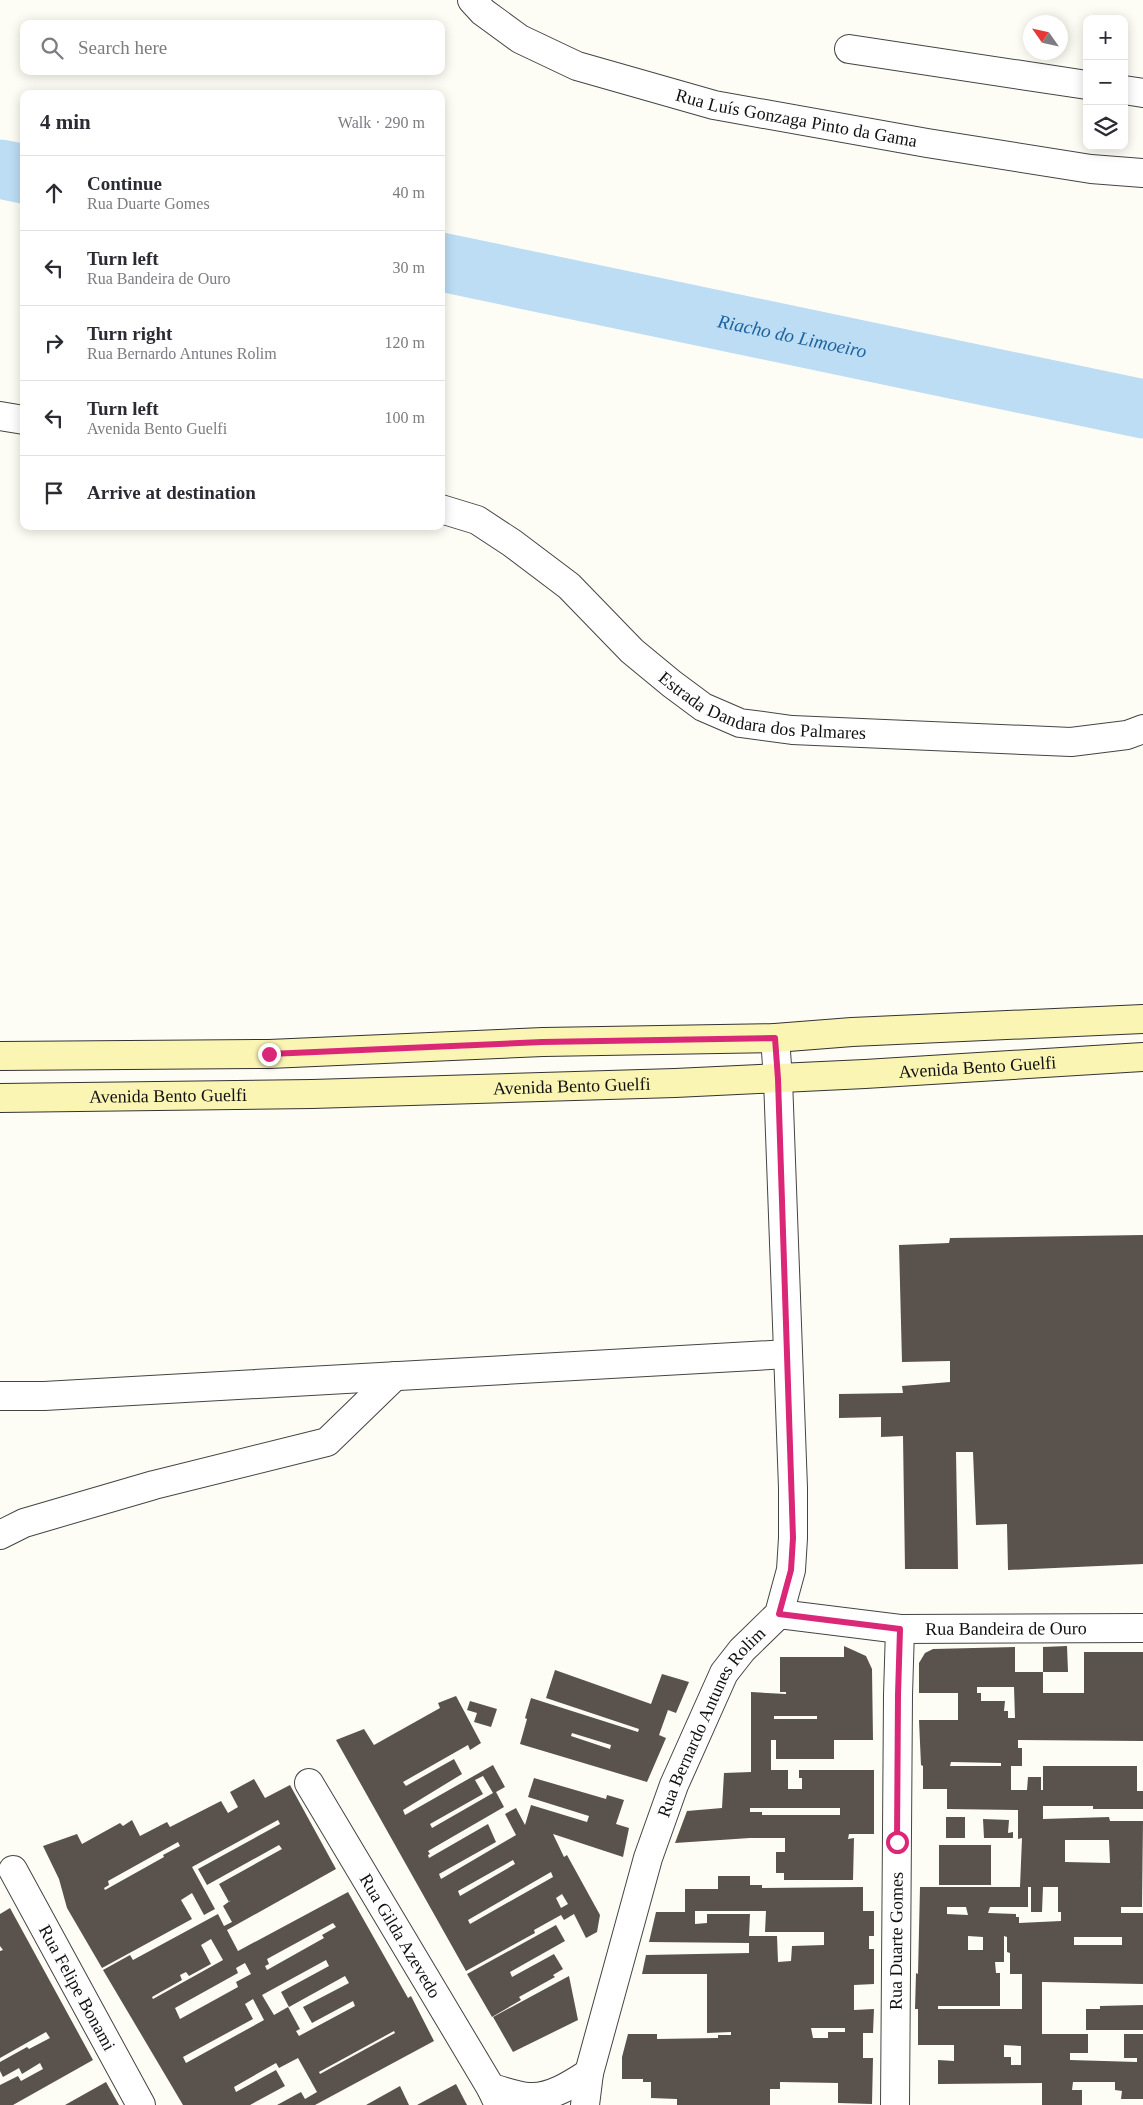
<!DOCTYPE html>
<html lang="en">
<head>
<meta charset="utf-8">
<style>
	:root { --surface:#fff; --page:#f7f7f7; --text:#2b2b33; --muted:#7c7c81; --line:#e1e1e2 }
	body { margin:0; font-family:Georgia,serif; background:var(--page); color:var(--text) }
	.controls { position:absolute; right:15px; top:15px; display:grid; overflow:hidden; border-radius:10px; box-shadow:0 2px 12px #0003 }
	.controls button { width:45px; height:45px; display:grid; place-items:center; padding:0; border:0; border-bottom:1px solid var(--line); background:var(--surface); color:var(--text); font:25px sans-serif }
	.compass { position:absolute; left:1023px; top:15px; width:45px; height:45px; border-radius:50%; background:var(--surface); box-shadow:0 2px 12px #0003; rotate:304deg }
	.stop { position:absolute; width:15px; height:15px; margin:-11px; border:4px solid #db2777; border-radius:50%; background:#fff }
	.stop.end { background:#db2777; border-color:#fff; box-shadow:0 1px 5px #0008 }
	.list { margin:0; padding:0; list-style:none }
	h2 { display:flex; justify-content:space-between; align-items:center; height:65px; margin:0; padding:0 20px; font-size:21px }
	h2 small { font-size:16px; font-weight:400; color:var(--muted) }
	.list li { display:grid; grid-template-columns:32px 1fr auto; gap:15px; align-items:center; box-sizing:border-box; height:75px; padding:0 20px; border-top:1px solid var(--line) }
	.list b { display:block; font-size:19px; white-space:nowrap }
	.list p { margin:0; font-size:16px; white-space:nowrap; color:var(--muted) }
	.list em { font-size:16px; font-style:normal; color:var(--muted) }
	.icon { flex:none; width:28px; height:28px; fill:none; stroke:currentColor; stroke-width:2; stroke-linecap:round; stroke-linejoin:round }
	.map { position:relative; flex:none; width:1143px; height:2105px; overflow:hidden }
	.search { position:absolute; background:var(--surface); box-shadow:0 2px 12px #0003; left:20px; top:20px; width:425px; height:55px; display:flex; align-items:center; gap:12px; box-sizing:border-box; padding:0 18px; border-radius:10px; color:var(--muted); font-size:19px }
	.panel { position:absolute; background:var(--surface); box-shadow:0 2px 12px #0003; left:20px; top:90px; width:425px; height:440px; border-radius:10px }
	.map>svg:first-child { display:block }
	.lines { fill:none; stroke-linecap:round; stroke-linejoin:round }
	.river { stroke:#bcddf4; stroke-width:59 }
	.building { fill:#59524d; fill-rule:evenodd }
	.street-casing { stroke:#444; stroke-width:30 }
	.secondary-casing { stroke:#333; stroke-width:30 }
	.street { stroke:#fff; stroke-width:28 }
	.secondary { stroke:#fbf5b4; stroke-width:28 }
	.route { stroke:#db2777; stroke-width:6 }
	.labels { text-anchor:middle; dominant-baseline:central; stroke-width:5; stroke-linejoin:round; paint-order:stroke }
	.street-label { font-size:18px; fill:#111; stroke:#fff }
	.water-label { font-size:19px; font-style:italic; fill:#1e629e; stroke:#fff }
</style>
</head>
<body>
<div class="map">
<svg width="1143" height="2105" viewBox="0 0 1143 2105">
	<rect width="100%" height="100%" fill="#fefdf5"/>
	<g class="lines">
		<g class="river">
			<path d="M0 169 24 174"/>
			<path id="s1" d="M441 262 1143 409"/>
		</g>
	</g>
	<path class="building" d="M1143 1235V1564L1008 1570 1007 1524 976 1525 973 1452H956L958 1569H905L903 1436 881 1437V1417L839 1418V1394L903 1393 902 1386 950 1382V1361L902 1362 899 1245 949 1243 950 1238Z
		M844 1646 866 1656 872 1669 873 1740H834V1759H776V1740H771V1770H788V1789H802V1778H799V1770H874V1834H849L848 1839 854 1838 853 1880H784V1873H776V1852H785V1838H750L675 1843 687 1811 722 1808 724 1773 751 1772V1692L786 1694V1692H780V1657H844ZM774 1716H817V1719H774ZM750 1808H840V1815H762V1812H750Z
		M1067 1646 1068 1672H1043V1693H1084V1652H1143V1741L1018 1740V1748H1022V1766H1011V1790H1027L1028 1777H1041V1790H1043V1766H1137V1791H1143V1809H1093V1806H1043V1819L1109 1817 1110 1821H1143L1142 1907H1121V1913H1143V1984L1042 1982V2034H1088V2053H1070V2060L1137 2062V2058H1124V2034H1143V2099H1121L1122 2091 1115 2090V2082H1073L1072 2090H1082V2105H1042V2083L938 2084V2060L954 2061V2045H918V2009H915L916 1973 918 1974 920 1887H1020L1022 1838 1018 1839V1810L947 1809V1789H923V1766L921 1765 919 1720H958V1693H919V1663L925 1653 933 1649 1015 1647V1672H1043V1647ZM977 1687H1014L1015 1718H1008V1711H1004L1005 1701H981V1693H977ZM951 1762 1001 1763V1766H950ZM1065 1840H1109L1110 1863 1065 1862ZM1028 1887H1031V1912H1042L1043 1887H1058V1912H1061V1921L1019 1923V1917H1016V1914L988 1913 990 1907H1028ZM947 1907H966L968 1915 947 1914ZM968 1936 983 1937V1950H968ZM1004 1936 1007 1937V1952L1010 1953V1974H1022V2009H938V2006H1000V1973H996L995 1962H1004ZM1074 1937H1122V1945H1074ZM1004 2045 1021 2046V2065H1011V2057H1004Z
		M555 1670 651 1704 662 1674 689 1682 676 1713 668 1710 659 1735 666 1738 647 1782 520 1744 527 1719 525 1718 531 1698 638 1732 639 1729 546 1698ZM572 1733 611 1745 610 1749 571 1736Z
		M456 1696 481 1743 470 1750 468 1745 403 1782 406 1786 454 1759 462 1774 403 1810 405 1815 493 1765 505 1787 496 1792 504 1807 428 1851 430 1854 428 1855 429 1858 488 1824 496 1842 439 1874 441 1879 516 1835 505 1814 516 1808 525 1825 531 1805 587 1822 589 1816 528 1797 534 1778 606 1799 607 1795 624 1800 616 1824 629 1828 623 1857 553 1834 564 1857 567 1855 600 1915 597 1932 586 1938 574 1914 564 1920 561 1915 534 1930 535 1933 466 1971 336 1740 364 1729 374 1745 440 1708 438 1703ZM483 1776 493 1793 432 1828 430 1824 483 1794 475 1780ZM513 1860 515 1864 460 1896 458 1891ZM551 1872 553 1877 470 1924 468 1920ZM562 1894 568 1904 561 1908 556 1898Z
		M470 1701 497 1709 491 1727 474 1722 477 1713 467 1710Z
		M254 1779 265 1798 290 1785 336 1869 227 1930 238 1951 348 1892 408 1998 411 1996 434 2041 315 2105H277L301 2092 305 2099 317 2092 298 2058 279 2068 276 2063 234 2087 236 2092 276 2070 285 2086 250 2105H183L103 1970 130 1955 133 1960 218 1914 224 1926 232 1922 223 1906 231 1900 229 1902 219 1884 282 1849 279 1845 207 1885 198 1869 280 1824 278 1820 192 1867 215 1909 204 1915 192 1893 181 1900 192 1919 102 1968 67 1908 59 1879 43 1846 77 1834 82 1844 120 1823 123 1826 132 1820 140 1836 167 1822 170 1827 221 1801 228 1813 238 1807 230 1792ZM178 1842 180 1846 163 1855 164 1857 105 1890 104 1888 109 1885 108 1881ZM333 1923 336 1927 322 1935 324 1938 267 1970 265 1966 269 1964 267 1959ZM211 1939 223 1960 153 1999 152 1997 182 1980 180 1975 186 1972 189 1976 211 1964 201 1945ZM326 1960 329 1966 281 1992 289 2007 345 1976 349 1983 303 2007 312 2023 353 2001 355 2006 299 2036 296 2031 300 2029 288 2007 274 2015 262 1995ZM245 1963 251 1974 236 1982 238 1987 180 2019 175 2008 238 1973 236 1968ZM253 1999 264 2020 186 2063 183 2057 253 2019 245 2004ZM394 2031 395 2033 320 2074 319 2072Z
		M946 1817H965V1838H946Z
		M983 1819 1009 1820 1008 1833 1013 1832V1838H984Z
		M939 1845H991V1885H939Z
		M718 1876H750V1885H762V1888L863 1887V1911H874V1936H869V1949H874V1984L854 1985V2010L874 2009 873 2033H863V2058H873L872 2104 838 2103V2083L780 2082V2089H770V2105H677V2099L651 2098V2082H643V2079H622V2057L628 2034H657V2039L718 2038V2035H731V2032L707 2033V1974H642L646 1955 749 1953V1943L649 1942 656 1912H685V1889H718ZM695 1911H766L765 1932H824V1945L792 1946 791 1961 778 1962 777 1936H749L750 1914H707V1923L695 1924ZM811 2028H845V2032H828V2038H813Z
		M10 1908 93 2060 13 2105H0V2085L18 2076 21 2081 43 2069 40 2063 22 2074 19 2068 3 2077 0 2071V2062L27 2047 29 2049 50 2038 46 2032 0 2058V1951L3 1950 0 1946V1914Z
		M556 1925 565 1941 510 1972 512 1977 554 1954 563 1969 553 1975 555 1977 519 1997 521 2000 492 2017 467 1974Z
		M569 1976 578 2020 513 2052 493 2017Z
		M1143 2005V2030H1086V2009H1100V2006Z
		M106 2082 119 2105H65Z
		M456 2084 467 2105H417Z
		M400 2086 409 2105H366Z"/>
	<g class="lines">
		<defs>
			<g id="street">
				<path id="s2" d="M472 0 483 12 520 39 577 66 714 105 927 143 1091 169 1143 173"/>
				<path d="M849 49 1087 85"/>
				<path d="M1124 90 1143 93"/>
				<path d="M0 416 24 420"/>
				<path id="s3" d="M441 509 477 520 512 543 569 586 632 651 672 684 703 707 740 723 792 730 1071 742 1127 735 1143 729"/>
				<path d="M0 1396H44L788 1354"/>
				<path d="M0 1535 24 1523 154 1485 327 1442 395 1376"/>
				<path id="s4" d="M779 1614 900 1629 1143 1628"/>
				<path id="s5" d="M309 1783 491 2088 499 2105"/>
				<path id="s6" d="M13 1870 141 2105"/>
				<path d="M491 2088C504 2091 518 2097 530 2097 551 2098 572 2084 589 2073"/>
				<path id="s7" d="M585 2105 589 2073 648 1858 674 1785 724 1673 742 1650 779 1614 791 1570 793 1538V1488L778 1079 775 1038"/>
				<path id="s8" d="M895 2105 898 1695 900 1629"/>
			</g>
			<g id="secondary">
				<path d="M0 1056 269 1054 543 1042 775 1038 852 1032 1143 1019"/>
				<path id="s9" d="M0 1098 312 1094 675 1083 865 1074 1143 1057"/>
			</g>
		</defs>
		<use href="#street" class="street-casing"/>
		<use href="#secondary" class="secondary-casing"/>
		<use href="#street" class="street"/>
		<use href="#secondary" class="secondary"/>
	</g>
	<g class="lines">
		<path class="route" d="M269 1054 542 1042 775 1038 778 1079 793 1538 791 1570 779 1614 900 1629 898 1695 897 1842"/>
	</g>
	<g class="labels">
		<g class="street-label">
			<text stroke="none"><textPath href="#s2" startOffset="351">Rua Luís Gonzaga Pinto da Gama</textPath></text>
			<text stroke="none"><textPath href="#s3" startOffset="389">Estrada Dandara dos Palmares</textPath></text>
			<text stroke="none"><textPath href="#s9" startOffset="978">Avenida Bento Guelfi</textPath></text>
			<text stroke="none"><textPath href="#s9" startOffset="572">Avenida Bento Guelfi</textPath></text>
			<text stroke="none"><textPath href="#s9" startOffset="168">Avenida Bento Guelfi</textPath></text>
			<text stroke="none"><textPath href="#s4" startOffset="228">Rua Bandeira de Ouro</textPath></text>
			<text stroke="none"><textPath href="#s7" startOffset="406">Rua Bernardo Antunes Rolim</textPath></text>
			<text stroke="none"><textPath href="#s5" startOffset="178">Rua Gilda Azevedo</textPath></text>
			<text stroke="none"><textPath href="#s8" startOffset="164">Rua Duarte Gomes</textPath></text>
			<text stroke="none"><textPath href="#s6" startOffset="134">Rua Felipe Bonami</textPath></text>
		</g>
		<g class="water-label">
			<text stroke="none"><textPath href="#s1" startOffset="359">Riacho do Limoeiro</textPath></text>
		</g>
	</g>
</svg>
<div class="controls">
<button>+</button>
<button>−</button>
<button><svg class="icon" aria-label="layers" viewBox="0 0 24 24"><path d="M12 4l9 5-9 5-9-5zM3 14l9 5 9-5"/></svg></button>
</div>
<svg class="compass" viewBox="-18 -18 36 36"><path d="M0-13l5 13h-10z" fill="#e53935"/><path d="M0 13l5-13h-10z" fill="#7c7c81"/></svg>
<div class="stop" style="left:897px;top:1842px"></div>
<div class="stop end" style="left:269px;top:1054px"></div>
<div class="search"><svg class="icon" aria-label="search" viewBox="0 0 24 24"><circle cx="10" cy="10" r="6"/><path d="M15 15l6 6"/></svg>Search here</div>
<section class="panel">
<h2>4 min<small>Walk · 290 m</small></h2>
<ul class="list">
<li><svg class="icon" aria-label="ahead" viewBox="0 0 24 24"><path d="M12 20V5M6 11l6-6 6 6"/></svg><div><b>Continue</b><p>Rua Duarte Gomes</p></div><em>40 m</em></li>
<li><svg class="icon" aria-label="left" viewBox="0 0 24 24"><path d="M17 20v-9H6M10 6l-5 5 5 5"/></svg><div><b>Turn left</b><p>Rua Bandeira de Ouro</p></div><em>30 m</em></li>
<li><svg class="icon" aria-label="right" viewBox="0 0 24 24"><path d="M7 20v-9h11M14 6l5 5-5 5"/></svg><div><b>Turn right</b><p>Rua Bernardo Antunes Rolim</p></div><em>120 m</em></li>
<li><svg class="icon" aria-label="left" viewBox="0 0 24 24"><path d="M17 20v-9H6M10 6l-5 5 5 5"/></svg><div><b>Turn left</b><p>Avenida Bento Guelfi</p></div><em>100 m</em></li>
<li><svg class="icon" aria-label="arrive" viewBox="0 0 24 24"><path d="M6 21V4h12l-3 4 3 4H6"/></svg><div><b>Arrive at destination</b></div></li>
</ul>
</section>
</div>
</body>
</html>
